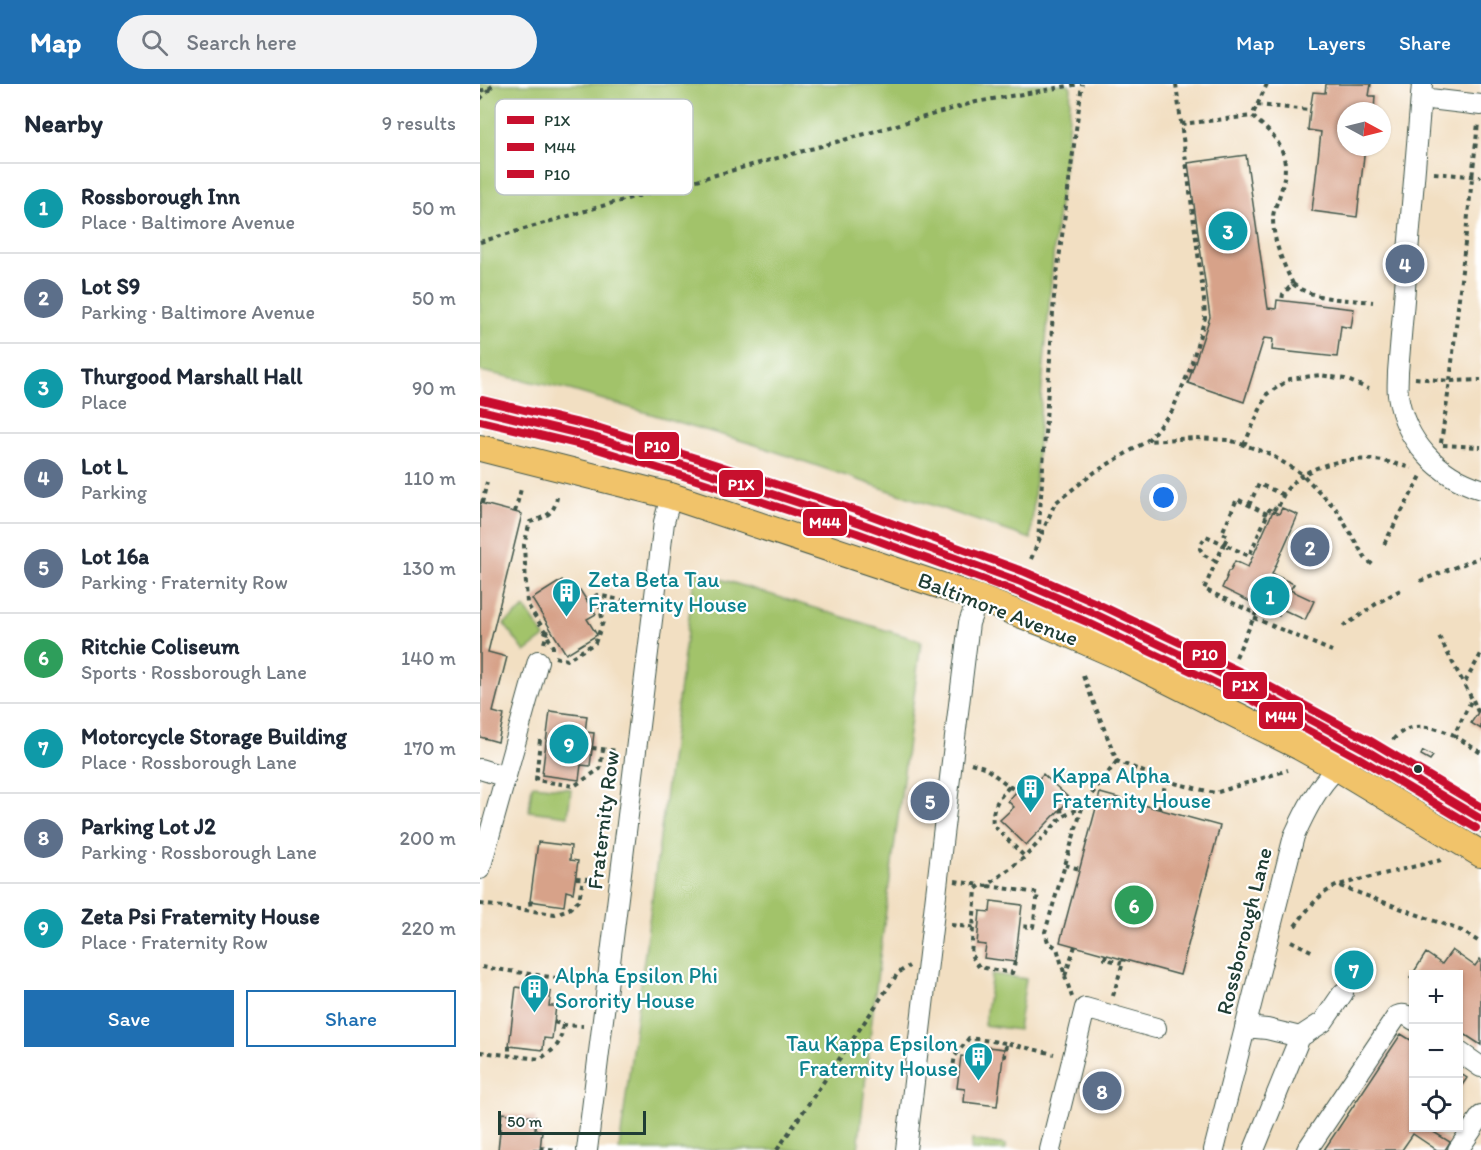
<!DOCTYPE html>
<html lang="en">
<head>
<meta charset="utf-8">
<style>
	:root { --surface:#fff; --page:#f2f2f3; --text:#1f2937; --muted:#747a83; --line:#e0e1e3; --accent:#1f6fb2 }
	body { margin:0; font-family:Itim,sans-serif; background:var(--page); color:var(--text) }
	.controls { position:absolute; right:18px; bottom:18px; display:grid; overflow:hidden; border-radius:0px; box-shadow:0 2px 4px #0004 }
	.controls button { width:54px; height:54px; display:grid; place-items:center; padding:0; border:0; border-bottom:2px solid var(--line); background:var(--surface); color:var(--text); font:30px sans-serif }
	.compass { position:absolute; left:857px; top:18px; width:54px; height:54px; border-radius:50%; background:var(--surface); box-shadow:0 2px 4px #0004; rotate:97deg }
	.scale { position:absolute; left:18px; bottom:15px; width:148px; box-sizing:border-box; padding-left:6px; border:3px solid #1f3d34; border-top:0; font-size:16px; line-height:21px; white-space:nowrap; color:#1f3d34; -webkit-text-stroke:4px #fff; paint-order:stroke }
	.you { position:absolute; left:684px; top:414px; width:21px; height:21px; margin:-15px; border:4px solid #fff; border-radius:50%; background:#1a73e8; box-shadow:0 0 0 9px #1a73e833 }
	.badge { display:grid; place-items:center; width:39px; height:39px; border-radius:50%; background:var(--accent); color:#fff; font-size:20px; font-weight:700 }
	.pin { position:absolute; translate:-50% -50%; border:3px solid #fff; box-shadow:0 2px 6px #0006 }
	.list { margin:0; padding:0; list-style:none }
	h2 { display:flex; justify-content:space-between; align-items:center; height:78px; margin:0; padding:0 24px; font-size:26px }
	h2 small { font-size:20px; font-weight:400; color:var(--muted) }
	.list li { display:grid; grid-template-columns:39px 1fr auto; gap:18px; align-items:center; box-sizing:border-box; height:90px; padding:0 24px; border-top:2px solid var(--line) }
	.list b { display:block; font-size:22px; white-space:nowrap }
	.list p { margin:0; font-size:20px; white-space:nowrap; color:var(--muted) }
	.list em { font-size:20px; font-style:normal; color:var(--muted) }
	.actions { display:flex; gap:12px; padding:18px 24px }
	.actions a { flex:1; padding:14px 0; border:2px solid var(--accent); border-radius:0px; text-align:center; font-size:21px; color:var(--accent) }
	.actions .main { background:var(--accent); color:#fff }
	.icon { flex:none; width:33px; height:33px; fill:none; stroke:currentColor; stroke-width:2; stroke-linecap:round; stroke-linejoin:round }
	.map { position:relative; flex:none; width:1001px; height:1066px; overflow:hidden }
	header { display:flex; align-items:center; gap:36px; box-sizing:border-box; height:84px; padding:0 30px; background:var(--accent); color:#fff }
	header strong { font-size:28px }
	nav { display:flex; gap:33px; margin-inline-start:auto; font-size:21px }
	.search { width:420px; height:54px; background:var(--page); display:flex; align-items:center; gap:15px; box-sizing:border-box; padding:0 21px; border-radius:33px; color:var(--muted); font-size:22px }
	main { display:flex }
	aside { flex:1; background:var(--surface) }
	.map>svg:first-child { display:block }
	.green { fill:#a2c36b; stroke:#608050; stroke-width:1.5 }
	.building { fill:#d7a289 }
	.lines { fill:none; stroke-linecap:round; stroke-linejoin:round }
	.minor-casing { stroke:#3f5549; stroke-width:22 }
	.major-casing { stroke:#3f5549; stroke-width:28 }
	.path { stroke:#3f5549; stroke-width:4; stroke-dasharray:4.5 4.5; stroke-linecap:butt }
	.minor { stroke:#fff; stroke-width:20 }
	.major { stroke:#f1c36a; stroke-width:26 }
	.bus-1-casing { stroke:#fff; stroke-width:12 }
	.bus-2-casing { stroke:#fff; stroke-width:12 }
	.bus-3-casing { stroke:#fff; stroke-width:12 }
	.bus-1 { stroke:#c8102e; stroke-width:8 }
	.bus-2 { stroke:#c8102e; stroke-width:8 }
	.bus-3 { stroke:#c8102e; stroke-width:8 }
	.bus-dot { fill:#1f3d34; stroke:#fff; stroke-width:2 }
	.labels { text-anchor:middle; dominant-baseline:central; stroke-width:4.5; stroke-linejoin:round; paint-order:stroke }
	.culture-label { font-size:22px; fill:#0d838f; stroke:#fff; text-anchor:start }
	.street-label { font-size:22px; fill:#1f3d34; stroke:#fff }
	.key { fill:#fff; stroke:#bcc5c2; stroke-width:1.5 }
	.key-label { font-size:16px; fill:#1f3d34 }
	.line-badge { stroke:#fff; stroke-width:2 }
	.badge-label { font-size:16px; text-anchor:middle; font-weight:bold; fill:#fff }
</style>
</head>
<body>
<header>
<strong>Map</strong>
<div class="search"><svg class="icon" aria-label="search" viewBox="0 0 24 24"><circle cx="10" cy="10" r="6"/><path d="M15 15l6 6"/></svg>Search here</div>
<nav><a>Map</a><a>Layers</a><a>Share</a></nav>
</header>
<main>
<aside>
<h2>Nearby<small>9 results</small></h2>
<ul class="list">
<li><span class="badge" style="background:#0f9aa8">1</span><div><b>Rossborough Inn</b><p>Place · Baltimore Avenue</p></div><em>50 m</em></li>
<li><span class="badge" style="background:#5c6f8a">2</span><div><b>Lot S9</b><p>Parking · Baltimore Avenue</p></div><em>50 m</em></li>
<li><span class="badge" style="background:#0f9aa8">3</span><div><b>Thurgood Marshall Hall</b><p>Place</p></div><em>90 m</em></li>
<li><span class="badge" style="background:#5c6f8a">4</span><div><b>Lot L</b><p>Parking</p></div><em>110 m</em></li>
<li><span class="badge" style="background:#5c6f8a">5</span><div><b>Lot 16a</b><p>Parking · Fraternity Row</p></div><em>130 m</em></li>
<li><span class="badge" style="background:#2e9e5b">6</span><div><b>Ritchie Coliseum</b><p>Sports · Rossborough Lane</p></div><em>140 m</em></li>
<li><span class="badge" style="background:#0f9aa8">7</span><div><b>Motorcycle Storage Building</b><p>Place · Rossborough Lane</p></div><em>170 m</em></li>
<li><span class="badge" style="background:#5c6f8a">8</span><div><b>Parking Lot J2</b><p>Parking · Rossborough Lane</p></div><em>200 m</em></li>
<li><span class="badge" style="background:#0f9aa8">9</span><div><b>Zeta Psi Fraternity House</b><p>Place · Fraternity Row</p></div><em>220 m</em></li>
</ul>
<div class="actions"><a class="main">Save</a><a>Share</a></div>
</aside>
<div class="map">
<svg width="1001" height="1066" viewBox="0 0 1001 1066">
	<rect width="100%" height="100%" fill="#fff"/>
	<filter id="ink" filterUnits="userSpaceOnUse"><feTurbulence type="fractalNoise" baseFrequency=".0167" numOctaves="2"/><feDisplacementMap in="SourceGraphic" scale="12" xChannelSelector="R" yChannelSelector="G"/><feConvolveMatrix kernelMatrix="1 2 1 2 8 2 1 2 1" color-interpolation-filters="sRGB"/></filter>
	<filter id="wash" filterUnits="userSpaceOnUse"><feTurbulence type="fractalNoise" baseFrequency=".008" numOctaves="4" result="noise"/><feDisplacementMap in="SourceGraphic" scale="24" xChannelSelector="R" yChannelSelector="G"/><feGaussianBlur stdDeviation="1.35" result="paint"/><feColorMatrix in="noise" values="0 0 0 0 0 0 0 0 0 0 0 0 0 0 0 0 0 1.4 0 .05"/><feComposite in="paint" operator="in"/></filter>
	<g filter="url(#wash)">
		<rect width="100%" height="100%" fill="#f2dfc2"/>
		<path class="green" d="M0 0H589L591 4 587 60 575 151 562 304 551 455 276 361 90 306 0 287Z
			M215 487 441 557 393 926 378 1066H139Z
			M45 524 65 553 45 568 24 540Z
			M52 701 91 705 88 732 49 727Z
			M512 890 546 895 538 946 504 941Z
			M492 1056 526 1061V1066H491Z"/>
		<g id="blocks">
			<path class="building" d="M846 0H891L889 12H895L894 27H866V63H885L877 133 832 127 841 48 828 46 830 26 833 8 845 9Z
				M766 71 788 224 796 225 797 216 874 225 871 244 861 242 857 273 792 266 793 255 784 254 764 318 708 299 730 233 708 79Z
				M0 419 42 430 8 568 27 573 13 628 24 631 18 658 0 653Z
				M802 424 818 431 792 490 814 500 810 506 834 517 825 536 802 525 799 532 742 504 747 493H746L748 487H750L755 477 768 483 793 427 799 430Z
				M82 496 92 512 100 506 107 517 116 530 107 535 117 551 86 570 52 515Z
				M1001 624V645L991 639Z
				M70 627 107 632 105 648 114 649 110 682 101 681 99 696 62 691Z
				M943 667 953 672 950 676 941 671Z
				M563 690 590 715 546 761 520 736 534 723 528 717 547 696 553 701Z
				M620 709 740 742 700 891 580 858Z
				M58 758 91 762 90 776 98 777 93 809 86 807 84 822 50 817Z
				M511 817 542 821 535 878 504 874 506 861 497 860 500 827 510 828Z
				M972 866 995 882 1000 875 1001 876V961L978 946V890H934V897L930 894 946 869 962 880Z
				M873 874 884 882 875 897 863 890Z
				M36 903 71 908 69 922H76L72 955 64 954 63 966 29 962Z
				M921 950 934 958V1044H947L970 1058 965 1066H957L933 1050 922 1066H844Z
				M491 961 524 965 517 1022 484 1018 485 1005 477 1004 481 972 489 973Z
				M978 988 987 994 978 1007Z
				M22 1029 56 1033 55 1046 62 1047 60 1066H18Z"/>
		</g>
	</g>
	<g filter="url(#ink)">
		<use href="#blocks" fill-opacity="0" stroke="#3f5549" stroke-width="1.5"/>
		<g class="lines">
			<defs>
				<path id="minor" d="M942 0 918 288C918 296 917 304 918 311 925 357 958 392 1001 405
					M941 14 1001 21
					M0 685 26 693
					M0 785 58 577
					M765 943 787 945 820 953 774 1066
					M820 953 843 938 863 909
					M978 967 1001 983
					M107 1066 184 438 191 412
					M426 1066 463 751 489 539 498 514
					M570 1066 605 924 676 944
					M734 1066 814 752C825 728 837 703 857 684 865 677 876 671 884 665
					M827 1066 917 932C924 929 928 932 934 936
					M978 1066 1001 1032"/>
				<path id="major" d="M0 326 53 338 117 354 219 386 380 439 541 498 611 528 773 605 884 665 1001 735
					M0 364 191 412 498 514 570 542 641 573 820 663 858 684 1001 770"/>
			</defs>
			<use href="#minor" class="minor-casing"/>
			<use href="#major" class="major-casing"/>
			<path class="path" d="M696 0 724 216 725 234 710 285 692 327 667 357 715 354 749 356 788 369 822 390 856 425 885 474 893 481
				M787 0 772 32C799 55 812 69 801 107 799 116 793 125 793 134 793 158 803 179 813 200L803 210 802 216
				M0 7 10 4 15 0
				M0 15 10 5
				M777 21 830 26
				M701 40 772 32
				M954 89 1001 93
				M0 158 129 120 371 54 496 18 600 0
				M813 200C835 217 867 215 893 218
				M935 294 970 297 1001 296
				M961 359 970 297 998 39
				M764 361 787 310 810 295 840 291 865 295 889 305
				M963 361 1001 363
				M2 419 7 398
				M769 421 779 400 804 411
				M35 428 41 405
				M787 430 757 415 742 449 748 452 744 460 769 472 791 422 797 426C800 419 803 410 808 404 826 381 867 373 895 376 907 377 920 381 932 384
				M558 458 574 213 602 0
				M904 460 941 392
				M551 475 575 419 615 388 667 357
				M736 477 724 471 720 465V461L726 452 744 460 724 505 776 530
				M940 497 1001 473
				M107 517 117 511 155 519
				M774 534 852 567
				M863 542 875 535 896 520 922 505
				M959 553 984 600
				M64 559 69 543
				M73 565V563L66 549 47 520 44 461 50 438C65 433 74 431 77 413
				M75 573 87 576 115 559 123 538 117 511
				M756 573 779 522
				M603 592 637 677 686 697 735 709 808 686
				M993 616 998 628
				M974 651 1001 669
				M60 656 56 696 94 702 120 685 123 666
				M913 656C929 636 953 642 974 651L992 615 984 600 1001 570
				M112 664 138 667
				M491 679 504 683 537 708
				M529 703C518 714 511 725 513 741L545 773
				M581 724 582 733
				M679 725 686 697
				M585 781 600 785
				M96 794 122 796
				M475 797 500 801
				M508 802 558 809 553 843 539 842
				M860 802 982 847 1001 859
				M50 817 51 826
				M0 820 75 830 89 825 99 816 103 795
				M471 841 498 844
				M815 842C829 824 838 810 858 801L961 776
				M811 857 833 868
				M595 862 585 892 577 864 568 858 565 848 602 724
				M626 871 625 875 642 879
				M535 878 532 889 499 883 491 871 496 805 501 801 507 802 545 773 582 733 602 723 637 677
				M2 883 111 899
				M585 892 592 913
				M633 912 644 875
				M74 938 83 941 103 942
				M29 962V972
				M0 968 60 975C77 963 80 962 83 941
				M523 973 525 972 526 959 574 970
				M454 986 479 990
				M472 989 475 972 489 954 526 959
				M60 1064 78 1066
				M297 1066 418 889 429 882"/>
			<use href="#minor" class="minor"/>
			<use href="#major" class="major"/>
			<defs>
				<path id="bus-1" d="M0 326 117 354 219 386 380 439 541 498 611 528 773 605 884 665 1001 735"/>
				<path id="bus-2" d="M0 337 114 364 216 396 377 449 537 508 607 538 768 614 879 674 996 744"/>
				<path id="bus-3" d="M2 316 120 344 222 376 384 429 545 488 616 519 778 596 889 656 1001 723"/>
			</defs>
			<use href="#bus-1" class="bus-1-casing"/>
			<use href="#bus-2" class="bus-2-casing"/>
			<use href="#bus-3" class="bus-3-casing"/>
			<use href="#bus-1" class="bus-1"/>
			<use href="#bus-2" class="bus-2"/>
			<use href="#bus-3" class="bus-3"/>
		</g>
	</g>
	<defs>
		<symbol id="building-pin" viewBox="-11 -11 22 30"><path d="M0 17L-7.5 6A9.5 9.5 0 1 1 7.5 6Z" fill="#0f9aa8" stroke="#fff"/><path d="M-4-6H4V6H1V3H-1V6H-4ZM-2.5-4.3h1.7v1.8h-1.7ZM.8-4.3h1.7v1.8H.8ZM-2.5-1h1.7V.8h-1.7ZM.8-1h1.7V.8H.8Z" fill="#fff"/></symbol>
	</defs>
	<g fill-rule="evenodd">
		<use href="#building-pin" x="70" y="492" width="33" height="45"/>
		<use href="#building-pin" x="534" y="688" width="33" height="45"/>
		<use href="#building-pin" x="38" y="888" width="33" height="45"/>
		<use href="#building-pin" x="482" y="956" width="33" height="45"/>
	</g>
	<circle class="bus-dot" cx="938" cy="685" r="5"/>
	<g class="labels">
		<g class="culture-label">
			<text x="108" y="495">Zeta Beta Tau<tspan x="108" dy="25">Fraternity House</tspan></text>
			<text x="572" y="691">Kappa Alpha<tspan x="572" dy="25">Fraternity House</tspan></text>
			<text x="75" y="891">Alpha Epsilon Phi<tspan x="75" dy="25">Sorority House</tspan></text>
			<text x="478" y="959" text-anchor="end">Tau Kappa Epsilon<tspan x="478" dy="25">Fraternity House</tspan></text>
		</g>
		<g class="street-label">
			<text transform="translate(518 525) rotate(21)">Baltimore Avenue</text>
			<text transform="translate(123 736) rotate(-83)">Fraternity Row</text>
			<text transform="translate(764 847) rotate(-76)">Rossborough Lane</text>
		</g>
	</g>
	<rect x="15" y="15" width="198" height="96" rx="9" class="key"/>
	<rect x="27" y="32" width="27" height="8" fill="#c8102e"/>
	<rect x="27" y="59" width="27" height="8" fill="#c8102e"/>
	<rect x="27" y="86" width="27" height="8" fill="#c8102e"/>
	<g class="key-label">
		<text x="64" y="42">P1X</text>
		<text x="64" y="69">M44</text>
		<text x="64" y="96">P10</text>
	</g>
	<g class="line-badge">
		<rect x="154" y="347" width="46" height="29" rx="6" fill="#c8102e"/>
		<rect x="238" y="385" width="46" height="29" rx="6" fill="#c8102e"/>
		<rect x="322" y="424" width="46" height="29" rx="6" fill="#c8102e"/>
		<rect x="702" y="556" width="45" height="29" rx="6" fill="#c8102e"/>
		<rect x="742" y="587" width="46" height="29" rx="6" fill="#c8102e"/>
		<rect x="778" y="617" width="46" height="29" rx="6" fill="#c8102e"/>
	</g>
	<g class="badge-label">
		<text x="177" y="368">P10</text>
		<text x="261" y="406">P1X</text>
		<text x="345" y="444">M44</text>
		<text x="725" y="576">P10</text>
		<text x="765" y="607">P1X</text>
		<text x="801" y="638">M44</text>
	</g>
</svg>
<div class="controls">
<button>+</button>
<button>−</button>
<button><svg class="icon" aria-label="locate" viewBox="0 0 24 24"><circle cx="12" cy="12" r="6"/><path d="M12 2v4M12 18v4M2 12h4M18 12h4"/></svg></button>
</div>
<svg class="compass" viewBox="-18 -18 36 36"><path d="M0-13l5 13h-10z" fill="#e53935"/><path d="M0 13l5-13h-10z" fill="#747a83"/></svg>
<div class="scale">50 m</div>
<div class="you"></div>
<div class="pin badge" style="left:790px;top:512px;background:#0f9aa8">1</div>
<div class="pin badge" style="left:830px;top:463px;background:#5c6f8a">2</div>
<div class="pin badge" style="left:748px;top:147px;background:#0f9aa8">3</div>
<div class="pin badge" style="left:925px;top:180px;background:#5c6f8a">4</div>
<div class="pin badge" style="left:450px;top:717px;background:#5c6f8a">5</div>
<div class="pin badge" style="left:654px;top:821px;background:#2e9e5b">6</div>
<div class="pin badge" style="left:874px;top:886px;background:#0f9aa8">7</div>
<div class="pin badge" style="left:622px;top:1007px;background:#5c6f8a">8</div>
<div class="pin badge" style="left:89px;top:660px;background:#0f9aa8">9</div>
</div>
</main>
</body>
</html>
